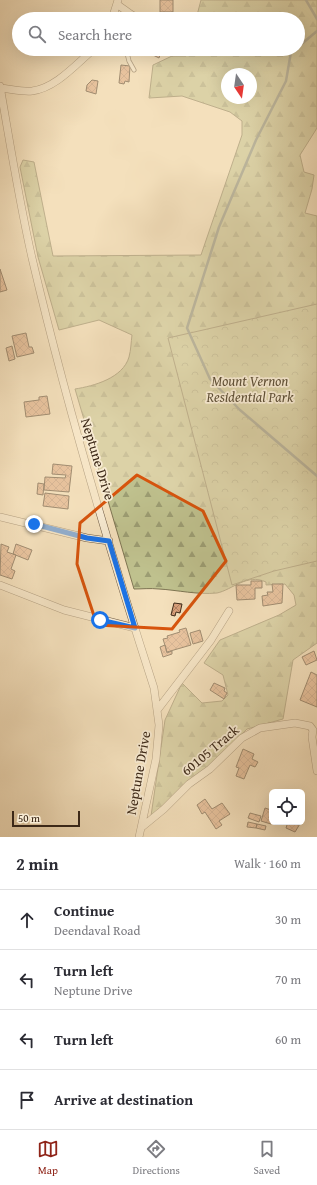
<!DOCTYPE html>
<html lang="en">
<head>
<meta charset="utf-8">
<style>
	:root { --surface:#fff; --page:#f2f2f3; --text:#2b2b33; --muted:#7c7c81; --line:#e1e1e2; --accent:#8f2418 }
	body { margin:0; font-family:"Gentium Book Plus",serif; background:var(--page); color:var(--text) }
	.controls { position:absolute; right:12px; bottom:12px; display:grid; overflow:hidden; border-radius:6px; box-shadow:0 4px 16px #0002 }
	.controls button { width:36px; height:36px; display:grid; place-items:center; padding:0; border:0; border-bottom:1px solid var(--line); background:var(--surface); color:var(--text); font:20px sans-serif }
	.compass { position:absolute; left:221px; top:68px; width:36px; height:36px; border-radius:50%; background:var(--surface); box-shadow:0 4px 16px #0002; rotate:167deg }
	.scale { position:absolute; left:12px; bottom:10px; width:68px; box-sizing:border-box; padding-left:4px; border:2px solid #3d2918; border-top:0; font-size:11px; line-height:14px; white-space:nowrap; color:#3d2918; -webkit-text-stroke:3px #f8ebd3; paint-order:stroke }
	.stop { position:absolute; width:12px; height:12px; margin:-9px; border:3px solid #1a73e8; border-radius:50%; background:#fff }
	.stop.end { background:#1a73e8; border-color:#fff; box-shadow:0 1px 4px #0008 }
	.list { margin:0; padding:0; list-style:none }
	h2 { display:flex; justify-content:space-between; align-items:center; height:52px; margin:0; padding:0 16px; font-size:17px }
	h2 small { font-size:13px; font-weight:400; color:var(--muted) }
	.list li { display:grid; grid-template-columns:26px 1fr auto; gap:12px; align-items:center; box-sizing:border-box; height:60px; padding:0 16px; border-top:1px solid var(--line) }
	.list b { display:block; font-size:15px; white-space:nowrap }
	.list p { margin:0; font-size:13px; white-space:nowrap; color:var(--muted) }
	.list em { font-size:13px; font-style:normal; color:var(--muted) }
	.icon { flex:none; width:22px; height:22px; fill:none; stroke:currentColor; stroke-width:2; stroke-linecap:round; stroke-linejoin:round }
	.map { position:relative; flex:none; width:317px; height:837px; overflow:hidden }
	.search { position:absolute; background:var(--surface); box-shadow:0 4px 16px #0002; left:12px; right:12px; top:12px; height:44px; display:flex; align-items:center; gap:10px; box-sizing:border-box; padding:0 14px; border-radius:22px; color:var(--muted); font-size:15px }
	.sheet { height:292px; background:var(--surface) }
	nav { display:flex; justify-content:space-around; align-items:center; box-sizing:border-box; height:56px; border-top:1px solid var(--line); background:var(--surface); font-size:11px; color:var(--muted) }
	nav a { display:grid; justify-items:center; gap:2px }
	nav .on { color:var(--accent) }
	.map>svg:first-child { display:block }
	.forest { fill:url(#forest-firs); stroke:#7e7553; fill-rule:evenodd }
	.park { fill:url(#park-crowns); stroke:#7e7553 }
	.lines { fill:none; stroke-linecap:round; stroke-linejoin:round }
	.stream { stroke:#778177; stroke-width:2.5 }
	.building { fill:url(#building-cross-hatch); stroke:#3d2918 }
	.service-casing { stroke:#6b5741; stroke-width:5 }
	.minor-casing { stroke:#6b5741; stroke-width:8 }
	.service { stroke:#f8ebd3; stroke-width:3.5 }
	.minor { stroke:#f8ebd3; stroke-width:7 }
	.route { stroke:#1a73e8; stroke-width:5 }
	.marked { fill:none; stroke:#d7540d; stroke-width:3; stroke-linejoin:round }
	.labels { text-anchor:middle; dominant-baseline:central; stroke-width:3.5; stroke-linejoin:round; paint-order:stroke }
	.park-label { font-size:14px; font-style:italic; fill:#5e4f36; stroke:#f8ebd3 }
	.street-label { font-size:14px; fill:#3d2918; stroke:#f8ebd3 }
</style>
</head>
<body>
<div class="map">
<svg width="317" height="837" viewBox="0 0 317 837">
	<defs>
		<pattern id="forest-firs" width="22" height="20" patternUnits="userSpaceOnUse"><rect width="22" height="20" fill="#bfc18e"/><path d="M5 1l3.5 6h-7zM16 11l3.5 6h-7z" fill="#9c9d73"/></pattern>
		<pattern id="park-crowns" width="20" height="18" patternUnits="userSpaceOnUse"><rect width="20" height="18" fill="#bfc18e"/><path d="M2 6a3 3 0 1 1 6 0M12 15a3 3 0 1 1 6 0" fill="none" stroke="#9c9d73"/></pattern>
		<pattern id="building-cross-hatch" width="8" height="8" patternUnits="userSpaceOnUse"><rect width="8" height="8" fill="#d9a07b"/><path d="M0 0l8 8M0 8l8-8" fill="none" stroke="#b18264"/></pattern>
	</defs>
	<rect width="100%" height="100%" fill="#f4e0bc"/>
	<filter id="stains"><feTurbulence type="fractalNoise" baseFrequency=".005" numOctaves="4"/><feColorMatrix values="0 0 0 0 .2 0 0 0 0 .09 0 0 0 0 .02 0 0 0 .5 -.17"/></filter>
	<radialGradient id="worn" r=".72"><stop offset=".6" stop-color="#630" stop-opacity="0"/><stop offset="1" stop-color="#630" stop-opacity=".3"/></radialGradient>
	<path class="forest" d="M201 0H317V128L300 155 304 172 314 175 312 189 305 213 317 216V643L293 660 283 719 247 729 207 768 183 785 167 802 151 816 165 720 182 683 202 703 222 701 228 695 223 675 204 663 220 640 279 615 296 605 294 595 285 584 266 585V582C247 573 232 590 217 593 198 595 177 590 159 589 150 588 142 589 134 589L75 389C94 386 123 378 129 357 131 350 131 342 132 335L99 320 59 330 38 257 20 167 23 160 34 162 53 256 201 255 242 135V121L230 112 182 96 149 98 153 65 172 56H186L188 49H298V19H196ZM227 74H251V98H227Z"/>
	<path class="park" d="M317 304V561L274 571 232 585 168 338Z"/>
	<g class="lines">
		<path class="stream" d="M306 0 317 19
			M298 47 317 31
			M295 49 291 52 286 81 256 140 219 227 187 328 210 379 240 410 317 476"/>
	</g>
	<path class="building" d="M160 0H173V12H160Z
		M152 50 161 52 159 58 151 54Z
		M121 65 130 66 129 82 125 81 124 84 119 83Z
		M92 80 98 81 96 94 86 91 87 85Z
		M0 269 7 290 0 292Z
		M26 333 29 347H32L34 353 17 357 12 336Z
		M12 346 15 359 9 361 6 348Z
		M47 396 50 414 26 417 24 402 39 400V397Z
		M53 464 72 466 69 492 44 490 45 477 65 478 66 475 52 474Z
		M38 483 44 484 43 495 37 494Z
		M45 493 69 496 68 509 43 506Z
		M1 544 9 547 7 552 16 555 11 569 15 571 12 579 0 575Z
		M16 544 32 550 28 560 13 554Z
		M251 581H262V588H255V599L237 600 236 585H251Z
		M272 584H283L282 603 263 606 262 596 268 595 267 592H273Z
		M174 603 182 604 180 613 176 612 175 616 171 615Z
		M186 628 191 645 167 652 163 639 168 638 167 636 180 632 179 630Z
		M200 630 203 641 193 644 190 633Z
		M165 645 167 653 172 651V654L163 657 160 647Z
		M314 651 317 660 306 665 302 657Z
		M311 672 317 675V707L300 700Z
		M214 683 225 688 224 691 227 693 224 699 210 690Z
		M243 749 254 754 252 759 258 762 255 767 250 765 244 779 236 776 239 768 236 767Z
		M205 799 212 809 222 803 230 814 219 821 222 825 216 829 205 812 202 814 197 805Z
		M265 808 271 810 269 818 272 819 271 824 261 821Z
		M250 813 261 816 259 822 248 818Z
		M248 822 257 824 256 828 247 827Z
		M288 822H301L295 832 286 828Z
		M257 824 266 826 265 830 256 828Z"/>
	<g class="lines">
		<defs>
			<path id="service" d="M126 49 129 61 134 70"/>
			<path id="minor" d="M118 5 132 15 143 19
				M112 19 118 0
				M153 19 168 16
				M0 86C10 143 19 201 32 258 66 403 108 546 154 688L159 725 156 759 139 837
				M0 88C11 89 22 92 32 91 56 88 76 64 94 49
				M0 517 87 538 109 541
				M0 585 64 610 135 628
				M158 709 211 640 229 611
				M142 827 164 809 189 784 210 769 242 738 260 728 295 723 310 726 313 730 312 737 317 771"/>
		</defs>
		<use href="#service" class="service-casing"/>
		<use href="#minor" class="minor-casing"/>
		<use href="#service" class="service"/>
		<use href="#minor" class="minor"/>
	</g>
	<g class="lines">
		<path class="route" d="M34 524 87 538 109 541 135 628 100 620"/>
	</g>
	<path d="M0 0H317V837H0ZM137 475 203 511 226 561 172 629 97 625 77 564 80 523Z" fill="#f4e0bc" fill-opacity=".55" fill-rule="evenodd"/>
	<path class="marked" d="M137 475 203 511 226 561 172 629 97 625 77 564 80 523Z"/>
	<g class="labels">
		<g class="park-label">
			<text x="250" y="381">Mount Vernon<tspan x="250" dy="16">Residential Park</tspan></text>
		</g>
		<g class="street-label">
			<text transform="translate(98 459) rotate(73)">Neptune Drive</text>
			<text transform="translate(210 750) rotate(-40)">60105 Track</text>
			<text transform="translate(138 773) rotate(-80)">Neptune Drive</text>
		</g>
	</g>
	<rect width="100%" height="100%" filter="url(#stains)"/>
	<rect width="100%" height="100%" fill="url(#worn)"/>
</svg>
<div class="controls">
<button><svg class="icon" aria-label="locate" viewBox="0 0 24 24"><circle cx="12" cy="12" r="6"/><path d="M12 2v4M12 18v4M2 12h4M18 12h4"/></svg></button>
</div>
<svg class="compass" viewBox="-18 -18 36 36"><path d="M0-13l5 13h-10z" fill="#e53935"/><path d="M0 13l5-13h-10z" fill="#7c7c81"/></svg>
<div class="scale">50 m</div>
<div class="stop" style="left:100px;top:620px"></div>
<div class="stop end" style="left:34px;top:524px"></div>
<div class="search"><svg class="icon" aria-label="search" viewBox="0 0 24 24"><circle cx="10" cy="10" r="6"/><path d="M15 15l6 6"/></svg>Search here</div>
</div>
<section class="sheet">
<h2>2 min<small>Walk · 160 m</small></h2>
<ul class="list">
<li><svg class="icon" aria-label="ahead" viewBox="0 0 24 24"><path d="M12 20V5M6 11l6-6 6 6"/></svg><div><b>Continue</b><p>Deendaval Road</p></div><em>30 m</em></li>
<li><svg class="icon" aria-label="left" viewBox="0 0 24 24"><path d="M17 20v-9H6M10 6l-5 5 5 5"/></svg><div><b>Turn left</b><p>Neptune Drive</p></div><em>70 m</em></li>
<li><svg class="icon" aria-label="left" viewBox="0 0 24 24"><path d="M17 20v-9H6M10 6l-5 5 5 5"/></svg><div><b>Turn left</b></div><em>60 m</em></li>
<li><svg class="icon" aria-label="arrive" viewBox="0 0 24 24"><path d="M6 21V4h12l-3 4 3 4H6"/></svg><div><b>Arrive at destination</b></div></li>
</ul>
</section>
<nav>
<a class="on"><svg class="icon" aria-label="map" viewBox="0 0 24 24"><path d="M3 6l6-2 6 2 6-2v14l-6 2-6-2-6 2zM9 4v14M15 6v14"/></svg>Map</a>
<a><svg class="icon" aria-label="directions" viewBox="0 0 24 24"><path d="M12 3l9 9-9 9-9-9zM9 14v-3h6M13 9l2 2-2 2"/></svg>Directions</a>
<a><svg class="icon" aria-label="saved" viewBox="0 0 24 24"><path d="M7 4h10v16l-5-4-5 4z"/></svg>Saved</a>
</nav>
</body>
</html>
